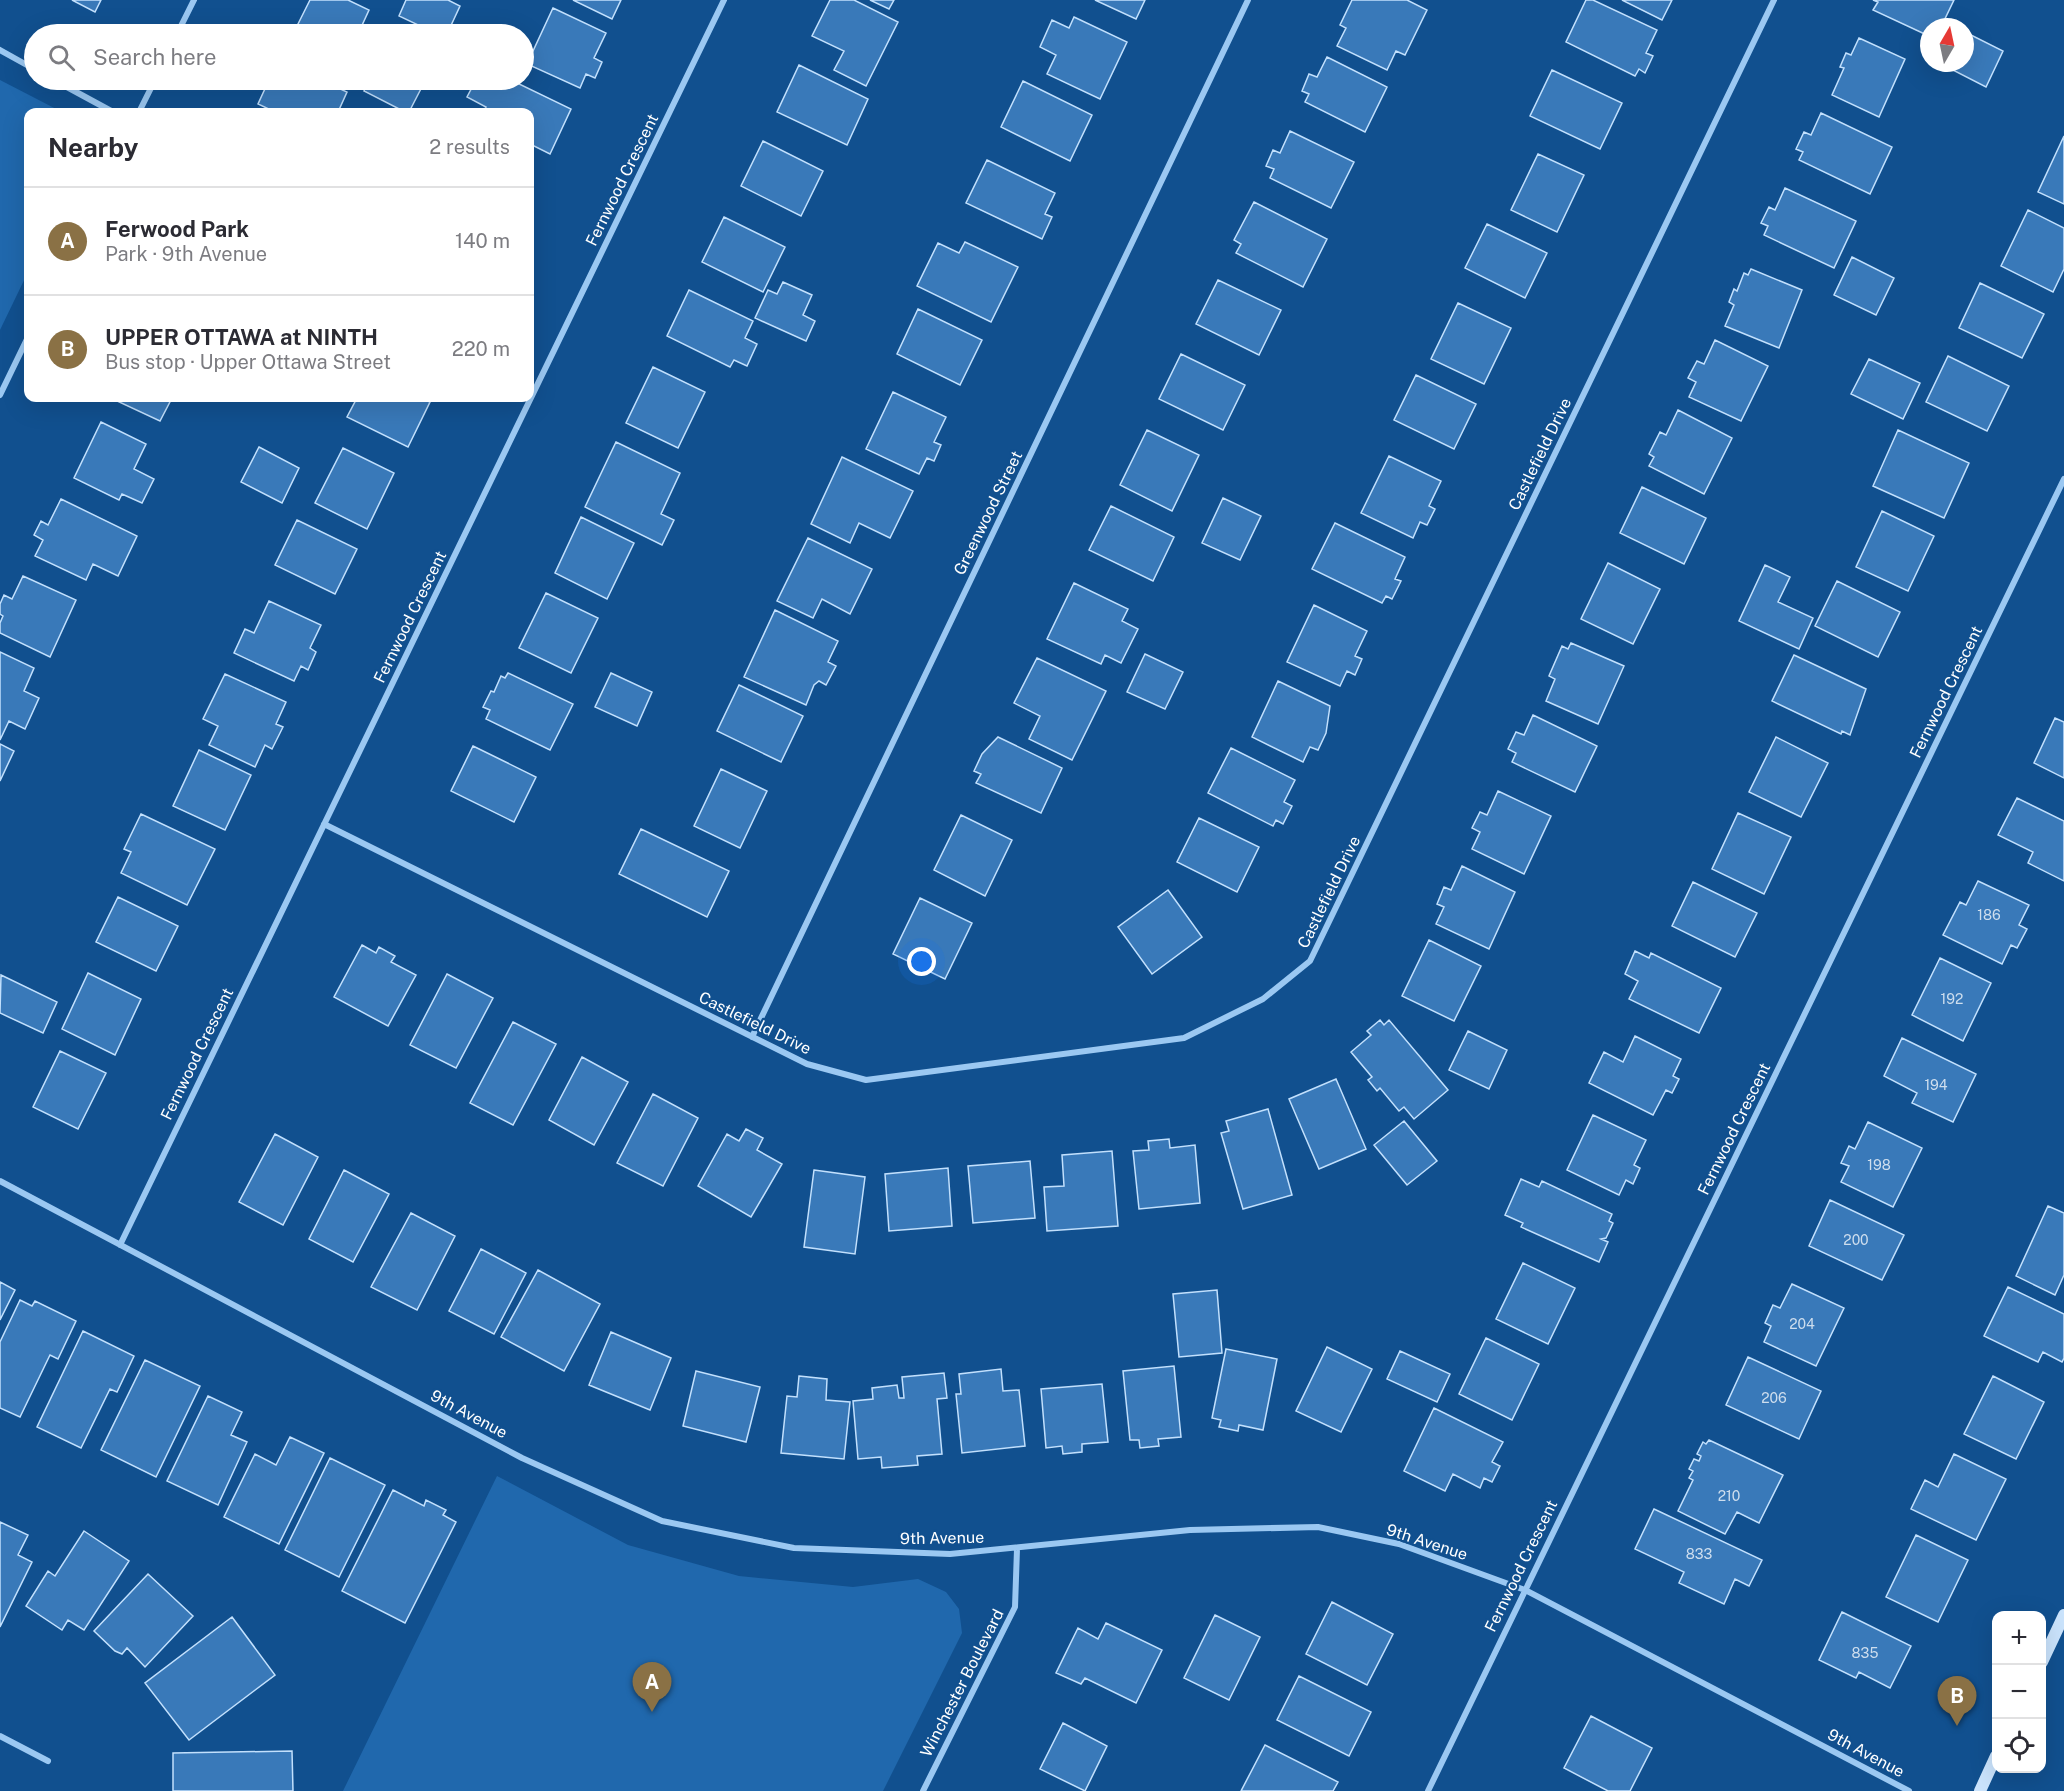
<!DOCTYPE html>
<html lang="en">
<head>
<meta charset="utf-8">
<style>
	:root { --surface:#fff; --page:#f7f7f7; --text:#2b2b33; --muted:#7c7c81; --line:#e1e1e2; --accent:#8a7145 }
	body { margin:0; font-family:"Public Sans",sans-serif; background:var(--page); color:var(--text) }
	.controls { position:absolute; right:18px; bottom:18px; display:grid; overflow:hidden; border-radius:12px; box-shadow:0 6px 24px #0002 }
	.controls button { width:54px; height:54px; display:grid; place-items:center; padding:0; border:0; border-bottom:2px solid var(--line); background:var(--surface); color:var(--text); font:30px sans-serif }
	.compass { position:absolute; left:1920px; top:18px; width:54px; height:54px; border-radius:50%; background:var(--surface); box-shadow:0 6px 24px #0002; rotate:9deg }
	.you { position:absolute; left:922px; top:962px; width:21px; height:21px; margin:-15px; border:4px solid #fff; border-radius:50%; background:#1a73e8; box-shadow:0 0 0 9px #1a73e833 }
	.badge { display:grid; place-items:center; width:39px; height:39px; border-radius:50%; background:var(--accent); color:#fff; font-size:20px; font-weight:700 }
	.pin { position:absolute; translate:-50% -50px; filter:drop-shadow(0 2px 3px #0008) }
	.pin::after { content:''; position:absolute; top:32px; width:21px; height:18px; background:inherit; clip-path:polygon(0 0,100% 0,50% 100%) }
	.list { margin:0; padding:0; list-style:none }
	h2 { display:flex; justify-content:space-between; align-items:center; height:78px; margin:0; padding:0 24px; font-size:26px }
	h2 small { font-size:20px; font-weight:400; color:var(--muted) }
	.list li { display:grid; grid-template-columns:39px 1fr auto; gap:18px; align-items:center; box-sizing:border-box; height:108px; padding:0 24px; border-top:2px solid var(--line) }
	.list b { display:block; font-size:22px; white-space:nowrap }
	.list p { margin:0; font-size:20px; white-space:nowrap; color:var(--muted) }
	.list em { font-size:20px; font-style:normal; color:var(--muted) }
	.icon { flex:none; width:33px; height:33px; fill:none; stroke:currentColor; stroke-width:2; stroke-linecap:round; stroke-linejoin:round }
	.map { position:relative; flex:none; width:2064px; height:1791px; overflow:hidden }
	.search { position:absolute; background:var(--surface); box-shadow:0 6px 24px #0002; left:24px; top:24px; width:510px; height:66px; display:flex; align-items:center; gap:15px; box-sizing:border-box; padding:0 21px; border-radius:33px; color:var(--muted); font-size:22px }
	.panel { position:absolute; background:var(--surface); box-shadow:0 6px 24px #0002; left:24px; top:108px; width:510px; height:294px; border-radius:12px }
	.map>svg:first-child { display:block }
	.green { fill:#2068ad }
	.building { fill:#3979b9; stroke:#c2e0fd; stroke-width:1.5 }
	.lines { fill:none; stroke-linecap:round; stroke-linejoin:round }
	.street { stroke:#9bc8f2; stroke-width:6 }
	.secondary { stroke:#cae3fc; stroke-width:12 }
	.labels { text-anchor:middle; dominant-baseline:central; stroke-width:4.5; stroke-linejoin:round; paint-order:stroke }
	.number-label { font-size:14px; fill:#cedeee }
	.street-label { font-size:16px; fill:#fff; stroke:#11508f }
</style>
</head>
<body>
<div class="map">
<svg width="2064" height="1791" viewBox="0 0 2064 1791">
	<rect width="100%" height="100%" fill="#11508f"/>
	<path class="green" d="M0 80 62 112H28V272L0 330Z
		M497 1476 628 1545 739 1576 853 1587 918 1579 946 1592 959 1609 962 1633 883 1791H343Z"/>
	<path class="building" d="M72 0H101L95 12Z
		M310 0H348L369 10 358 34H293Z
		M406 0H448L460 6 447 34H437L399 16Z
		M573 0H621L612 19Z
		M830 0H854L898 22 866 86 834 70 844 51 812 36Z
		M870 0H894L889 9Z
		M1095 0H1145L1136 19Z
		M1352 0H1407L1427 10 1405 55 1396 51 1387 70 1337 46 1346 28 1340 25Z
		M1586 0H1593L1657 30 1646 53 1653 56 1645 73 1639 69 1635 76 1566 42Z
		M1622 0H1672L1662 20Z
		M1873 0H1954L1941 27H1929V36L1873 10 1878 2Z
		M553 8 606 33 594 58 602 62 595 78 586 74 580 88 527 64Z
		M1074 17 1127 42 1100 99 1047 74 1056 55 1040 47 1052 20 1069 28Z
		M1965 32 2003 51 1986 87 1945 66 1947 63H1965Z
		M1859 38 1905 59 1879 117 1832 95 1844 68 1840 67 1846 53 1851 55Z
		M1327 57 1387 87 1365 132 1305 102 1309 94 1302 91 1309 74 1317 77Z
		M799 65 868 99 847 145 777 112Z
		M1552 70 1622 103 1600 149 1530 116Z
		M269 80H321L347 92 338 112H275L258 104Z
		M370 80H422L425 81 409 112H405L364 91Z
		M476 80H511L571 109 550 154 530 144V112H483L486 107 467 97Z
		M1023 81 1092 115 1070 161 1001 127Z
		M1821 113 1892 147 1870 194 1799 160 1803 152 1796 149 1804 132 1811 135Z
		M1290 131 1354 162 1331 208 1270 178 1274 169 1266 166 1273 150 1280 153Z
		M2064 136V204L2038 192Z
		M763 141 823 171 801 216 741 186Z
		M1538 154 1584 175 1557 232 1511 210Z
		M987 160 1055 193 1045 214 1052 217 1042 239 966 203Z
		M1785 188 1856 221 1834 268 1764 235 1768 226 1761 223 1769 207 1775 210Z
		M1254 202 1327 239 1303 287 1236 253 1241 244 1234 240Z
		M2028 210 2064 228V269L2053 292 2001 266Z
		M724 217 785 247 763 292 702 262Z
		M1487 224 1547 253 1525 298 1465 268Z
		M965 242 1018 267 991 322 917 286 938 243 959 253Z
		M1852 257 1894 278 1876 315 1834 295Z
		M1751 269 1802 290 1779 348 1725 326 1734 305 1729 302 1734 289 1737 291 1744 273 1748 275Z
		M1218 280 1281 310 1259 355 1196 324Z
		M783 282 812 295 803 315 815 321 806 341 755 318 768 290 777 294Z
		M1980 283 2044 314 2022 358 1959 328Z
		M689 290 753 321 745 338 757 344 747 366 734 360 730 367 667 336Z
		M1458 303 1511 328 1484 384 1431 359Z
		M918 309 982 340 960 385 897 354Z
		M1715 340 1768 366 1741 421 1689 397 1696 382 1688 378 1697 361 1704 364Z
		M1181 354 1245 385 1223 430 1159 399Z
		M1948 356 2009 386 1987 431 1926 402Z
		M1869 359 1920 383 1903 419 1851 394Z
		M653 367 705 392 678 448 626 423Z
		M1416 375 1476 404 1454 449 1394 420Z
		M893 392 946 417 934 442 941 445 934 461 927 458 919 474 866 449Z
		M119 398H172L160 421 117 401Z
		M357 398H421L430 402 408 447 347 417Z
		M1678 410 1732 438 1704 494 1649 466 1654 457 1649 454 1660 432 1666 435Z
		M101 422 146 444 134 469 154 479 142 503 122 494 119 500 74 478Z
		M1147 430 1199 455 1172 511 1120 485Z
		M1898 430 1969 463 1944 518 1873 486Z
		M616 442 680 473 661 514 674 520 662 545 585 507Z
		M259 447 299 468 282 503 241 482Z
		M343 448 394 473 367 529 315 503Z
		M1389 456 1441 481 1429 506 1435 509 1427 525 1420 522 1413 538 1361 513Z
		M842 457 913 491 890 538 859 523 850 543 811 524Z
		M1642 487 1706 518 1684 564 1620 533Z
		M1223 498 1261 516 1240 560 1202 543Z
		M61 499 137 536 118 576 93 564 86 580 35 556 43 540 34 535 41 521 48 525Z
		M1111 506 1174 537 1153 581 1089 550Z
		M1882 511 1934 536 1908 591 1856 567Z
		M581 517 634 543 607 599 555 573Z
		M297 520 357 549 335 594 275 565Z
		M1335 523 1405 557 1395 579 1401 581 1392 599 1386 596 1382 603 1312 569Z
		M808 538 872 569 850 614 822 599 813 618 777 601Z
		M1608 563 1660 589 1633 644 1581 619Z
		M1765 565 1790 577 1778 602 1813 618 1799 649 1739 621Z
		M23 576 76 600 50 657 0 633V623L3 616 0 614V604L4 595 12 599Z
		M1837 581 1900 612 1878 657 1815 626Z
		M1074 583 1128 609 1122 621 1138 629 1121 663 1105 655 1101 664 1047 639Z
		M546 593 598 618 571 673 519 648Z
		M269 601 321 625 310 648 316 652 308 670 301 666 294 681 234 653 245 629 254 633Z
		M1314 605 1367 631 1355 656 1362 659 1355 675 1347 671 1340 686 1287 662Z
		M775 610 838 641 828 662 836 666 826 685 819 681 814 685 806 705 744 677Z
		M1571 643 1624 666 1598 724 1546 701 1555 679 1549 676 1562 646 1568 649Z
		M0 652 34 668 24 691 39 698 25 729 9 721 0 740Z
		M1145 654 1183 672 1165 709 1127 692Z
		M1794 655 1866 689 1850 735 1842 731 1841 734 1772 701Z
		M1037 658 1106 691 1072 760 1029 739 1040 716 1014 703Z
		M508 673 573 704 550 750 486 719 490 710 483 707 491 691 494 692 501 676 505 678Z
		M611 673 652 692 637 726 595 707Z
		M225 674 286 702 276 724 283 727 272 749 265 745 255 767 209 745 218 726 203 719Z
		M1278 681 1330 706 1326 733 1318 750 1310 747 1303 762 1252 737Z
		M739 685 803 716 781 762 717 731Z
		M1533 715 1597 746 1575 792 1512 762 1516 753 1508 749 1516 732 1524 735Z
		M2055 718 2064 722V778L2034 763Z
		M998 737 1062 768 1041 813 976 783 981 774 974 771 982 754Z
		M1776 737 1828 763 1801 817 1749 792Z
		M0 744 14 751 0 781Z
		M473 746 536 777 514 822 451 791Z
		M1231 748 1295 780 1284 802 1292 806 1283 824 1276 820 1273 826 1208 793Z
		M199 750 251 775 225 830 173 806Z
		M721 769 767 791 740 848 694 826Z
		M1498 791 1551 816 1524 874 1472 849 1480 832 1472 828 1480 812 1487 815Z
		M2017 798 2064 821V881L2028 863 2033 852 1998 835Z
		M1738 813 1791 837 1764 894 1712 869Z
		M141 814 215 849 187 905 121 873 131 852 124 849Z
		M961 815 1012 840 985 896 934 870Z
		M1199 818 1259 847 1237 892 1177 862Z
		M641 829 729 871 707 917 619 874Z
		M1462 866 1515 892 1489 949 1436 924 1444 907 1437 904 1444 887 1451 890Z
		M1978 881 2029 905 2019 925 2027 929 2017 948 2011 945 2002 964 1943 935 1960 902 1966 905Z
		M1693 882 1757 913 1735 957 1672 926Z
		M1168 890 1202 937 1152 974 1118 927Z
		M118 897 178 926 156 971 96 942Z
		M920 898 972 923 945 979 893 954Z
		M1429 940 1481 966 1454 1021 1402 996Z
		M362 945 376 953 379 947 395 956 391 962 416 975 388 1026 334 997Z
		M1635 951 1649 958 1651 953 1721 988 1699 1033 1629 999 1638 981 1625 974Z
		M1940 958 1991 983 1963 1041 1912 1015Z
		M88 973 141 999 115 1055 62 1029Z
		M447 974 493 998 456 1068 410 1045Z
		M1 975 57 1002 43 1033 0 1013Z
		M1380 1020 1384 1025 1389 1020 1448 1090 1414 1119 1404 1107 1399 1111 1380 1088 1377 1091 1368 1080 1372 1077 1351 1052 1371 1035 1367 1031Z
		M513 1022 556 1044 513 1125 470 1103Z
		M1468 1031 1507 1050 1489 1089 1449 1070Z
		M1635 1036 1681 1059 1673 1076 1679 1079 1672 1093 1666 1090 1653 1115 1589 1083 1604 1052 1623 1062Z
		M1902 1038 1976 1074 1953 1122 1912 1103 1917 1093 1884 1076Z
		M60 1051 106 1073 78 1129 33 1107Z
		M582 1057 628 1082 594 1145 549 1120Z
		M1336 1079 1366 1149 1319 1169 1289 1099Z
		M653 1094 698 1118 663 1186 617 1163Z
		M1268 1109 1292 1195 1243 1209 1221 1133 1229 1131 1226 1121Z
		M1593 1115 1646 1140 1634 1165 1640 1168 1633 1184 1626 1180 1619 1195 1567 1170Z
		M1404 1121 1437 1161 1407 1185 1374 1145Z
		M1868 1122 1922 1148 1893 1207 1841 1182 1849 1166 1841 1163 1849 1146 1855 1149Z
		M746 1129 763 1138 757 1150 782 1164 751 1217 698 1186 727 1134 739 1141Z
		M275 1134 318 1157 283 1225 239 1202Z
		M1169 1139 1170 1148 1195 1145 1200 1203 1139 1209 1133 1151 1149 1150 1148 1141Z
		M1112 1151 1118 1226 1047 1231 1044 1187 1064 1186 1062 1155Z
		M1030 1161 1035 1218 973 1223 968 1166Z
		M948 1168 952 1226 889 1231 885 1174Z
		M344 1170 389 1194 353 1262 309 1239Z
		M814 1170 865 1177 855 1254 804 1247Z
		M1521 1179 1539 1187 1542 1181 1612 1214 1609 1221 1613 1223 1606 1238 1601 1239 1608 1242 1599 1262 1521 1227 1523 1223 1505 1215Z
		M1830 1200 1904 1235 1882 1280 1809 1246Z
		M2048 1206 2064 1213V1275L2055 1295 2016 1276Z
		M411 1213 455 1236 417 1310 371 1287Z
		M481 1249 526 1273 494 1334 449 1311Z
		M1523 1263 1575 1288 1548 1344 1496 1319Z
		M538 1270 600 1304 564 1371 501 1337Z
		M0 1282 15 1290 0 1320Z
		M1792 1284 1844 1308 1816 1366 1764 1342 1771 1326 1765 1323 1773 1305 1780 1308Z
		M2008 1287 2064 1314V1358L2062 1362 2043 1352 2038 1362 1984 1336Z
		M1217 1290 1222 1353 1179 1357 1173 1294Z
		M20 1300 32 1306 35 1301 76 1321 58 1359 50 1355 20 1417 0 1408V1342Z
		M83 1331 134 1356 117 1392 110 1389 81 1448 37 1427Z
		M611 1332 671 1358 650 1410 589 1385Z
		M1486 1338 1539 1364 1512 1420 1459 1394Z
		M1327 1347 1372 1369 1341 1432 1296 1411Z
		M1226 1349 1277 1359 1263 1430 1239 1425 1238 1431 1219 1427 1221 1420 1212 1418Z
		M1400 1351 1450 1374 1437 1402 1387 1379Z
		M1748 1357 1821 1391 1799 1439 1726 1405Z
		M145 1360 200 1386 156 1477 101 1450Z
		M1174 1366 1181 1437 1158 1439 1159 1446 1140 1448 1139 1440H1130L1123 1371Z
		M1001 1369 1003 1391 1019 1390 1025 1446 962 1453 956 1394H961L959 1374Z
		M696 1371 760 1387 746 1442 683 1426Z
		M944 1373 947 1398 937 1399 942 1454 917 1456 918 1465 882 1468 881 1457 858 1459 853 1401 873 1399 872 1388 897 1385 899 1398H904L902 1377Z
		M799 1376 827 1379 826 1400 850 1402 844 1459 781 1453 787 1396 797 1397Z
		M1993 1376 2044 1402 2016 1459 1964 1434Z
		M1102 1384 1108 1442 1082 1444V1452L1063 1454 1062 1446 1046 1448 1041 1389Z
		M208 1396 242 1412 231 1435 247 1442 218 1505 167 1481Z
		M1434 1408 1503 1442 1492 1462 1500 1466 1492 1482 1484 1478 1480 1488 1453 1474 1445 1491 1404 1471Z
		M290 1437 324 1453 279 1544 224 1517 255 1454 276 1465Z
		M1709 1440 1783 1475 1759 1523 1737 1512 1725 1534 1678 1511 1693 1480 1689 1478 1693 1471 1689 1469 1694 1459 1699 1461 1701 1456 1697 1454 1703 1442 1706 1444Z
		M1954 1454 2006 1479 1976 1540 1911 1509 1925 1480 1938 1487Z
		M330 1458 385 1485 339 1577 285 1550Z
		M393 1490 424 1506 426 1500 446 1510 443 1515 456 1522 405 1623 342 1591Z
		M1654 1509 1762 1560 1749 1586 1735 1579 1724 1604 1679 1583 1684 1572 1635 1549Z
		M0 1522 28 1535 18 1555 32 1562 0 1627Z
		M84 1531 129 1561 84 1630 68 1620 62 1630 26 1606 48 1571 55 1576Z
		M1916 1535 1968 1560 1938 1622 1886 1597Z
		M148 1574 193 1616 145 1667 127 1648 122 1654 115 1651 94 1631Z
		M1332 1602 1393 1634 1367 1685 1306 1654Z
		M1842 1612 1911 1646 1890 1688 1859 1672 1856 1678 1819 1660Z
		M1215 1615 1260 1637 1229 1700 1184 1678Z
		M232 1617 275 1675 189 1740 145 1683Z
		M1106 1623 1162 1650 1136 1703 1085 1678 1081 1684 1056 1673 1078 1628 1098 1639Z
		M1299 1676 1371 1712 1349 1756 1277 1720Z
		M1591 1716 1652 1748 1630 1791H1608L1564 1768Z
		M1063 1723 1107 1746 1085 1791 1040 1769Z
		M1265 1745 1338 1782 1333 1791H1241Z
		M292 1751 293 1791H173V1753Z"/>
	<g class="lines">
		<path class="street" d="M177 34 194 0
			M0 50 34 69
			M54 80 113 112
			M139 112 155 80
			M0 395 28 337
			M324 824 807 1064 866 1080 1184 1038 1263 999 1310 961 1774 0
			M752 1037 1248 0
			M0 1181 522 1458 662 1521 794 1548 950 1554 1190 1530 1318 1527 1399 1544 1525 1590 1909 1791
			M120 1245 724 0
			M0 1736 48 1761
			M923 1791 1015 1607 1017 1549
			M1428 1791 2064 479"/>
		<path class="secondary" d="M2042 1662 2064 1615
			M1980 1791 1996 1756"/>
	</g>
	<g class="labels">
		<g class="number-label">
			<text x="1989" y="915">186</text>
			<text x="1952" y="999">192</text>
			<text x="1936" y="1085">194</text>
			<text x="1879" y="1165">198</text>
			<text x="1856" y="1240">200</text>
			<text x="1802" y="1324">204</text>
			<text x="1774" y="1398">206</text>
			<text x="1729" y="1496">210</text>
			<text x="1699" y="1554">833</text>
			<text x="1865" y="1653">835</text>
		</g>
		<g class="street-label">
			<text transform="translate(622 180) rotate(-64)">Fernwood Crescent</text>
			<text transform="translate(1540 454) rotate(-64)">Castlefield Drive</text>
			<text transform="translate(988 513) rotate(-64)">Greenwood Street</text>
			<text transform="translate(410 617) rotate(-64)">Fernwood Crescent</text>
			<text transform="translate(1946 692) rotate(-64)">Fernwood Crescent</text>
			<text transform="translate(1329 892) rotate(-64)">Castlefield Drive</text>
			<text transform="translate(755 1023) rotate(26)">Castlefield Drive</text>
			<text transform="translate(197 1054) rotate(-64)">Fernwood Crescent</text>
			<text transform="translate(1734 1129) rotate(-64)">Fernwood Crescent</text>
			<text transform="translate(469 1414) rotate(28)">9th Avenue</text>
			<text transform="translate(942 1538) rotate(-1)">9th Avenue</text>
			<text transform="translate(1427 1542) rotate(18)">9th Avenue</text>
			<text transform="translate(1521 1566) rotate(-64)">Fernwood Crescent</text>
			<text transform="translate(962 1683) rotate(-63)">Winchester Boulevard</text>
			<text transform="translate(1866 1753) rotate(28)">9th Avenue</text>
		</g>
	</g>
</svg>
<div class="controls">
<button>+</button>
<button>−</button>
<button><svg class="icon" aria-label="locate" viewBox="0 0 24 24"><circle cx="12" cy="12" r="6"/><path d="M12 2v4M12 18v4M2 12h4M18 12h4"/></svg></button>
</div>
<svg class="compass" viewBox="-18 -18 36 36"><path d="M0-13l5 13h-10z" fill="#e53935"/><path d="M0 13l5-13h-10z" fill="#7c7c81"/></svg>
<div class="you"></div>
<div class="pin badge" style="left:652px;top:1712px">A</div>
<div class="pin badge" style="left:1957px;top:1726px">B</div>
<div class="search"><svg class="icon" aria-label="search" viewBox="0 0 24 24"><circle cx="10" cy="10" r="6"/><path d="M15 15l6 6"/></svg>Search here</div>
<section class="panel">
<h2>Nearby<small>2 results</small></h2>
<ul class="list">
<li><span class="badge">A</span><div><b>Ferwood Park</b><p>Park · 9th Avenue</p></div><em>140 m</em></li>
<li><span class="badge">B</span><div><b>UPPER OTTAWA at NINTH</b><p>Bus stop · Upper Ottawa Street</p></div><em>220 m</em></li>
</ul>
</section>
</div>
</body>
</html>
